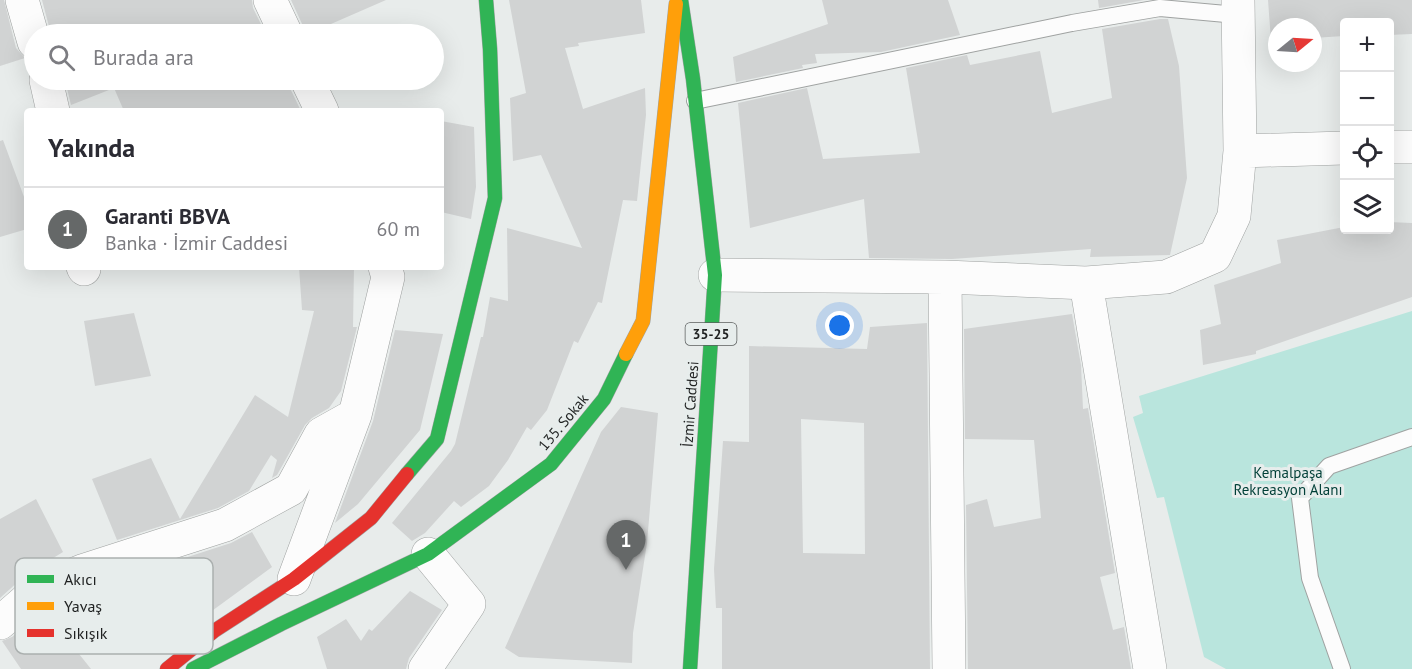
<!DOCTYPE html>
<html lang="tr">
<head>
<meta charset="utf-8">
<style>
	:root { --surface:#fff; --page:#f7f7f7; --text:#2b2b33; --muted:#7c7c81; --line:#e1e1e2; --accent:#656868 }
	body { margin:0; font-family:"PT Sans",sans-serif; background:var(--page); color:var(--text) }
	.controls { position:absolute; right:18px; top:18px; display:grid; overflow:hidden; border-radius:6px; box-shadow:0 6px 24px #0002 }
	.controls button { width:54px; height:54px; display:grid; place-items:center; padding:0; border:0; border-bottom:2px solid var(--line); background:var(--surface); color:var(--text); font:30px sans-serif }
	.compass { position:absolute; left:1268px; top:18px; width:54px; height:54px; border-radius:50%; background:var(--surface); box-shadow:0 6px 24px #0002; rotate:72deg }
	.you { position:absolute; left:840px; top:326px; width:21px; height:21px; margin:-15px; border:4px solid #fff; border-radius:50%; background:#1a73e8; box-shadow:0 0 0 9px #1a73e833 }
	.badge { display:grid; place-items:center; width:39px; height:39px; border-radius:50%; background:var(--accent); color:#fff; font-size:20px; font-weight:700 }
	.pin { position:absolute; translate:-50% -50px; filter:drop-shadow(0 2px 3px #0008) }
	.pin::after { content:''; position:absolute; top:32px; width:21px; height:18px; background:inherit; clip-path:polygon(0 0,100% 0,50% 100%) }
	.list { margin:0; padding:0; list-style:none }
	h2 { display:flex; justify-content:space-between; align-items:center; height:78px; margin:0; padding:0 24px; font-size:26px }
	h2 small { font-size:20px; font-weight:400; color:var(--muted) }
	.list li { display:grid; grid-template-columns:39px 1fr auto; gap:18px; align-items:center; box-sizing:border-box; height:84px; padding:0 24px; border-top:2px solid var(--line) }
	.list b { display:block; font-size:22px; white-space:nowrap }
	.list p { margin:0; font-size:20px; white-space:nowrap; color:var(--muted) }
	.list em { font-size:20px; font-style:normal; color:var(--muted) }
	.icon { flex:none; width:33px; height:33px; fill:none; stroke:currentColor; stroke-width:2; stroke-linecap:round; stroke-linejoin:round }
	.map { position:relative; flex:none; width:1412px; height:669px; overflow:hidden }
	.search { position:absolute; background:var(--surface); box-shadow:0 6px 24px #0002; left:24px; top:24px; width:420px; height:66px; display:flex; align-items:center; gap:15px; box-sizing:border-box; padding:0 21px; border-radius:33px; color:var(--muted); font-size:22px }
	.panel { position:absolute; background:var(--surface); box-shadow:0 6px 24px #0002; left:24px; top:108px; width:420px; height:162px; border-radius:6px }
	.map>svg:first-child { display:block }
	.green { fill:#b9e5dd }
	.building { fill:#d1d3d3; fill-rule:evenodd }
	.lines { fill:none; stroke-linecap:round; stroke-linejoin:round }
	.lane-casing { stroke:#9fa2a1; stroke-width:18 }
	.street-casing { stroke:#9fa2a1; stroke-width:34 }
	.fast-casing { stroke:#9fa2a1; stroke-width:15 }
	.slow-casing { stroke:#9fa2a1; stroke-width:15 }
	.jam-casing { stroke:#9fa2a1; stroke-width:15 }
	.lane { stroke:#fcfcfc; stroke-width:16 }
	.street { stroke:#fcfcfc; stroke-width:33 }
	.fast { stroke:#30b455; stroke-width:14 }
	.slow { stroke:#ff9f0a; stroke-width:14 }
	.jam { stroke:#e5322d; stroke-width:14 }
	.labels { text-anchor:middle; dominant-baseline:central; stroke-width:6; stroke-linejoin:round; paint-order:stroke }
	.shield { fill:#e7edec; stroke:#5b5e5e; stroke-width:1.5 }
	.shield-label { font-size:14px; font-weight:bold; fill:#1f2121 }
	.street-label { font-size:15px; fill:#1f2121; stroke:#e7edec }
	.park-label { font-size:15px; fill:#003f37; stroke:#e7edec }
	.key { fill:#e7edec; stroke:#abb0af; stroke-width:1.5 }
	.key-label { font-size:16px; fill:#1f2121 }
</style>
</head>
<body>
<div class="map">
<svg width="1412" height="669" viewBox="0 0 1412 669">
	<rect width="100%" height="100%" fill="#e8eceb"/>
	<path class="green" d="M1412 311V669H1226L1204 657 1164 497 1157 498 1133 417 1143 413 1139 396Z"/>
	<path class="building" d="M0 0H4L16 48 25 58 0 66Z
		M42 0H252L253 8 266 34H51Z
		M291 0H386L308 34H305L303 26Z
		M509 0H641L645 33 578 43 579 46 565 48 583 109 645 88 646 115 637 201 623 200 602 303 598 302 578 343 574 341 547 410 531 430 527 427 508 460 489 486 461 507 454 501 425 533 412 541 392 523 451 451 455 444 481 337H483L490 297 508 301 507 228 582 248 541 155 513 161 510 98 526 93Z
		M822 0H948L960 35 881 52 815 54 817 63 802 65 803 68 736 82 733 57 828 24Z
		M1098 0H1144L1099 8Z
		M1268 0H1412V34L1389 35V22H1344V36L1313 38V27H1277V41H1271Z
		M1160 19H1168L1179 66 1187 178 1170 255 1090 257 1091 249 952 259 869 258 864 199 750 228 738 103 807 88 823 159 920 153 906 68 967 55 970 65 1040 51 1052 113 1112 98 1102 29Z
		M65 80H288L290 88 301 111H124L114 88 71 105Z
		M441 121 474 127 476 187 471 219 441 212Z
		M3 140 27 205V229L0 237V141Z
		M1389 222 1412 223V297L1256 351V354L1203 365 1200 330 1221 324 1214 285 1281 263 1277 240 1344 227V230H1389Z
		M299 267H354L353 327H357L341 391 329 408 312 418 305 425 277 475 272 478 277 460 271 455 249 491 218 508 117 540 92 479 151 458 180 519 255 395 288 417 314 311 302 310Z
		M134 313 151 376 95 386 84 321Z
		M1072 314 1081 365 1083 409 1088 408 1115 573 1100 577 1113 630 1124 627 1131 669H968L966 505 987 499 994 527 1041 518 1034 440 965 439 964 329Z
		M927 323 930 669H722V608H716L714 569 723 441 749 442V346L867 349 870 327ZM801 419 864 423 865 554 803 553Z
		M395 330 443 334 420 430 358 504 335 523 373 421Z
		M621 407 658 413 647 543 633 633 632 663 519 657 505 648 601 432Z
		M36 499 63 552 19 579 20 580 0 598V519Z
		M252 532 272 567 183 632 165 610 149 619 132 575 231 543Z
		M410 591 442 610 409 658 406 669H327L317 637 346 619 361 641 369 629 372 631Z
		M44 610 91 669H21L2 641 12 637Z"/>
	<g class="lines">
		<defs>
			<path id="lane" d="M695 101 1072 23 1160 8 1237 15
				M1342 669 1310 578 1300 498 1329 466 1412 437"/>
			<path id="street" d="M22 0 34 42
				M270 0 286 34
				M1238 0 1240 151 1344 148
				M46 80 53 111
				M307 80 322 111
				M1390 147H1412
				M83 267 84 269
				M715 275 945 277 1086 283 1150 669
				M945 277 949 669
				M1086 283 1166 277 1215 256 1234 216 1240 151
				M294 579 355 415 388 277 385 267
				M0 623 40 588 82 571 225 525 291 489 321 434 355 415
				M425 669 469 604 428 554"/>
			<path id="fast" d="M681 0 693 79 715 275 690 669
				M407 474 437 439 495 198 490 49 486 0
				M193 669 281 624 428 554 551 464 604 399 626 354"/>
			<path id="slow" d="M626 354 643 321 676 4"/>
			<path id="jam" d="M167 669 214 631 294 579 371 518 407 474"/>
		</defs>
		<use href="#lane" class="lane-casing"/>
		<use href="#street" class="street-casing"/>
		<use href="#fast" class="fast-casing"/>
		<use href="#slow" class="slow-casing"/>
		<use href="#jam" class="jam-casing"/>
		<use href="#lane" class="lane"/>
		<use href="#street" class="street"/>
		<use href="#fast" class="fast"/>
		<use href="#slow" class="slow"/>
		<use href="#jam" class="jam"/>
	</g>
	<g class="labels">
		<rect class="shield" x="685.5" y="323" width="51" height="22" rx="4.5"/>
		<g class="shield-label">
			<text x="711" y="334">35-25</text>
		</g>
		<g class="street-label">
			<text transform="translate(690 404) rotate(-86)">İzmir Caddesi</text>
			<text transform="translate(563 422) rotate(-50)">135. Sokak</text>
		</g>
		<g class="park-label">
			<text x="1288" y="472">Kemalpaşa<tspan x="1288" dy="17">Rekreasyon Alanı</tspan></text>
		</g>
	</g>
	<rect x="15" y="558" width="198" height="96" rx="9" class="key"/>
	<rect x="27" y="575" width="27" height="8" fill="#30b455"/>
	<rect x="27" y="602" width="27" height="8" fill="#ff9f0a"/>
	<rect x="27" y="629" width="27" height="8" fill="#e5322d"/>
	<g class="key-label">
		<text x="64" y="585">Akıcı</text>
		<text x="64" y="612">Yavaş</text>
		<text x="64" y="639">Sıkışık</text>
	</g>
</svg>
<div class="controls">
<button>+</button>
<button>−</button>
<button><svg class="icon" aria-label="locate" viewBox="0 0 24 24"><circle cx="12" cy="12" r="6"/><path d="M12 2v4M12 18v4M2 12h4M18 12h4"/></svg></button>
<button><svg class="icon" aria-label="layers" viewBox="0 0 24 24"><path d="M12 4l9 5-9 5-9-5zM3 14l9 5 9-5"/></svg></button>
</div>
<svg class="compass" viewBox="-18 -18 36 36"><path d="M0-13l5 13h-10z" fill="#e53935"/><path d="M0 13l5-13h-10z" fill="#7c7c81"/></svg>
<div class="you"></div>
<div class="pin badge" style="left:626px;top:570px">1</div>
<div class="search"><svg class="icon" aria-label="search" viewBox="0 0 24 24"><circle cx="10" cy="10" r="6"/><path d="M15 15l6 6"/></svg>Burada ara</div>
<section class="panel">
<h2>Yakında<small></small></h2>
<ul class="list">
<li><span class="badge">1</span><div><b>Garanti BBVA</b><p>Banka · İzmir Caddesi</p></div><em>60 m</em></li>
</ul>
</section>
</div>
</body>
</html>
